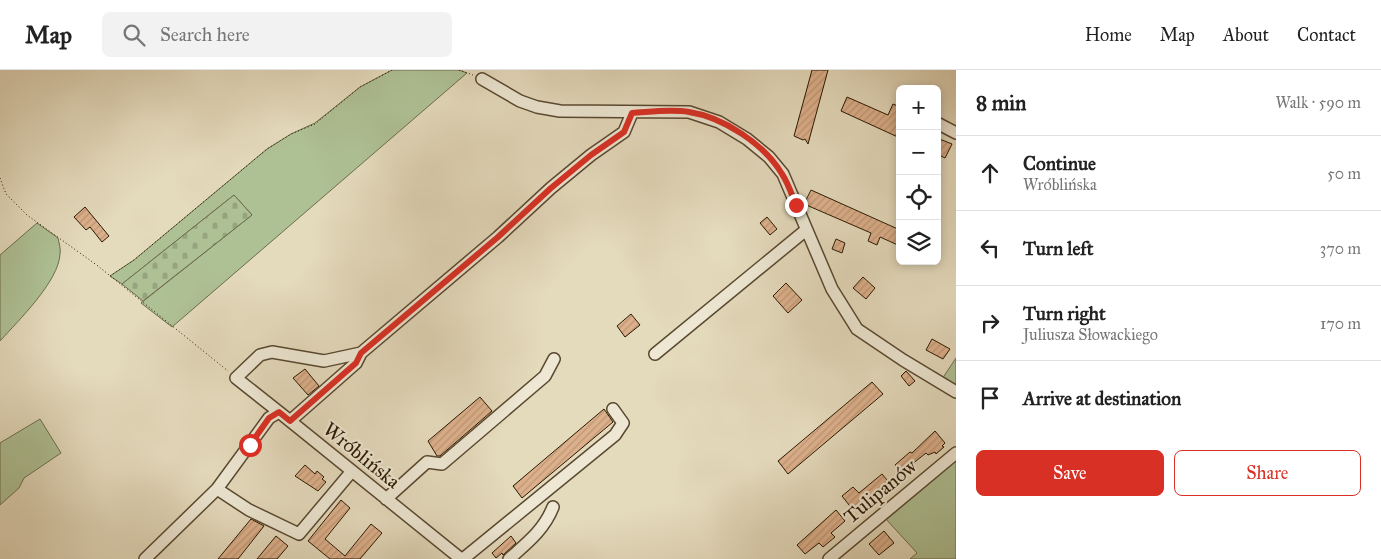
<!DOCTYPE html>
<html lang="en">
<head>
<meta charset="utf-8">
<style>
	:root { --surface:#fff; --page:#f2f2f2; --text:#222; --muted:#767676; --line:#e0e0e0; --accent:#d93025 }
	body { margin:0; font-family:"IM FELL Great Primer",serif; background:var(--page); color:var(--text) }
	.controls { position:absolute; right:15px; top:15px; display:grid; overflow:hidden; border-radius:8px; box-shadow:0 2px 8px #0003 }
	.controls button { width:45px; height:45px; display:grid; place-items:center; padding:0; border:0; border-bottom:1px solid var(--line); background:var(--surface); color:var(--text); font:25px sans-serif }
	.stop { position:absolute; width:15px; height:15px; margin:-11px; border:4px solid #d93025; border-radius:50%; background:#fff }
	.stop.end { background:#d93025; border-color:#fff; box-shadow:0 1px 5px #0008 }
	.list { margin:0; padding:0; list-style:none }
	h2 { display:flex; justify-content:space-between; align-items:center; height:65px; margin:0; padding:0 20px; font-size:21px }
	h2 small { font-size:16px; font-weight:400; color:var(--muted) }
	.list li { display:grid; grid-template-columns:32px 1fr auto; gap:15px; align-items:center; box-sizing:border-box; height:75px; padding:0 20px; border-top:1px solid var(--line) }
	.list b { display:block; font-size:19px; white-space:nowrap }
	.list p { margin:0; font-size:16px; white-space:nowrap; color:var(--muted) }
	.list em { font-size:16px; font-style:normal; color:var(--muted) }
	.actions { display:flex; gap:10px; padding:15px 20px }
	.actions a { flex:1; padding:11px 0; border:1px solid var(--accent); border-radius:8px; text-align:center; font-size:18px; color:var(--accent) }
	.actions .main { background:var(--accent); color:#fff }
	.icon { flex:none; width:28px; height:28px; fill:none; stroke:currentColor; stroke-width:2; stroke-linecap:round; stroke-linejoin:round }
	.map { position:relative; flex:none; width:956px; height:489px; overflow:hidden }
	header { display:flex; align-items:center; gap:30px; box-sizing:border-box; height:70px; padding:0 25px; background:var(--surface); border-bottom:1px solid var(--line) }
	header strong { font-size:24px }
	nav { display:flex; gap:28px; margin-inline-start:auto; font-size:18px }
	.search { width:350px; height:45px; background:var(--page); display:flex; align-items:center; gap:12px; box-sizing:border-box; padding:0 18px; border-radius:8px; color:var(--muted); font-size:19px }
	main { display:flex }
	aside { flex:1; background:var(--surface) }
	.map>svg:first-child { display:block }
	.grass { fill:#aec195; stroke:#6c6c4b }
	.cemetery { fill:url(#cemetery-stones); stroke:#6c6c4b }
	.building { fill:url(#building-hatch); stroke:#2b1801 }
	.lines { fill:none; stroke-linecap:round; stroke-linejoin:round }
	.minor-casing { stroke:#594830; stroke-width:14 }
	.path { stroke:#2b1801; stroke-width:1; stroke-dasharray:1 2.5; stroke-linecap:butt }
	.minor { stroke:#ede7d3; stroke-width:11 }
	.route { stroke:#d93025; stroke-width:6 }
	.labels { text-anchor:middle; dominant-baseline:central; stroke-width:4.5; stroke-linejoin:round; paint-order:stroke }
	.street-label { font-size:20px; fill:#2b1801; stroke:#ede7d3 }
</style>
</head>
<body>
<header>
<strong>Map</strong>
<div class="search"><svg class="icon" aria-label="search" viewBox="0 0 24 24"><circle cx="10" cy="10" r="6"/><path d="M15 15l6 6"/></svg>Search here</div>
<nav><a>Home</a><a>Map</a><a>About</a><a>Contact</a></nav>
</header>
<main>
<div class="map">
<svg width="956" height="489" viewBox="0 0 956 489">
	<defs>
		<pattern id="cemetery-stones" width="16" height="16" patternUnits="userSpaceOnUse" patternTransform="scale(1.25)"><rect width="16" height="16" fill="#aec195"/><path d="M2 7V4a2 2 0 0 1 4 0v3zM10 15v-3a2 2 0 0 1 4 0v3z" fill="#96a57f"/></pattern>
		<pattern id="building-hatch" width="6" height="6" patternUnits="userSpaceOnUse" patternTransform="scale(1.25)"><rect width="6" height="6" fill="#dcb08b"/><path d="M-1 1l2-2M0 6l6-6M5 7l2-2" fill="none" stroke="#bd9776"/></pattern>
	</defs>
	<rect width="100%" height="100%" fill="#e4dabc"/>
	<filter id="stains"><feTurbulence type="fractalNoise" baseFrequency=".004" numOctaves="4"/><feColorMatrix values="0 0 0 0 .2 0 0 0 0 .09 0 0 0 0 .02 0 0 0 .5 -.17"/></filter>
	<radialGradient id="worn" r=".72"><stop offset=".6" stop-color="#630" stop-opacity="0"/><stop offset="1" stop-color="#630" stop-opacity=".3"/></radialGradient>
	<path class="grass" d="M392 0H459L467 3 172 257 141 233 252 145 234 125 122 214 110 206 134 190 267 79 291 64 315 53 360 17Z
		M37 153 58 168C59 173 61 179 60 184 59 211 18 251 0 271V185Z
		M956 288V322L940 312Z
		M40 349 61 383 24 408 19 418 0 435V373Z
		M956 383V489H910L917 483 885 448Z"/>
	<path class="cemetery" d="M234 125 252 145 143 231 122 214Z"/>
	<path class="building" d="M812 0H828L808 74 805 69 803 70 794 66Z
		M847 27 888 45 893 34 900 37V68L841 41Z
		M937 68 952 74 945 88 937 84Z
		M811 120 900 160V176L880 167 877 175 868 171 871 163 804 134Z
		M85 137 109 166 102 172 90 157 86 160 74 147Z
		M767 147 777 159 770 165 760 153Z
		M836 169 845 173 842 183 832 179Z
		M863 207 875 218 866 229 853 218Z
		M786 213 802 230 788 243 773 226Z
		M631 244 640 255 625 267 617 256Z
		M932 269 950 279 943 289 926 280Z
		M305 299 319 316 308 325 293 308Z
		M906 301 915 311 909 316 901 306Z
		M872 312 883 324 788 404 778 391Z
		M480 327 492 341 440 386H437L428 371Z
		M604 339 613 352 522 428 513 416Z
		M935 361 945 373 942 376 944 377 936 384 935 382 928 385 926 383 901 403 895 395 910 382 912 383Z
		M305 395 315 404 317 401 324 407 322 409 326 412 318 421 295 406Z
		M882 404 893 417 879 429 874 423 853 440 842 426 853 417 859 423Z
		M341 430 350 438 325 469 345 486 371 454 382 463 360 489H330L308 471Z
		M836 440 845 451 831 463 835 467 823 477 819 473 805 484 797 475Z
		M251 449 264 456 238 489H218Z
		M884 461 894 473 879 485 869 474Z
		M276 466 288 476 277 489H257Z
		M511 466 516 473 503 485 502 483 496 488 492 483Z"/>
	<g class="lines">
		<defs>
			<path id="minor" d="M482 9 520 31 537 37 560 41 689 42 719 52 747 69 769 87 783 104 832 219 857 259 903 290 956 322
				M937 53 956 63
				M655 284 806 160
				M279 342 236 308 260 285 272 282 324 291 361 283 498 167 551 118 591 85 624 62 632 43
				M290 351 356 293 361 283
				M217 419 249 440 299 464 352 401
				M386 429 427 392 442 394 545 306 554 289
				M145 489 217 419 269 348 279 342 461 489
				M463 489 615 365 623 353 613 339
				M509 489C527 473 544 460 553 437
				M829 489 956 383"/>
		</defs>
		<use href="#minor" class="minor-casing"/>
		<path class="path" d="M459 0 473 5
			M0 108 6 124 27 145 98 196 228 301
			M110 206 134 190 267 79 291 64 315 54 360 17 392 0"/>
		<use href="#minor" class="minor"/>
	</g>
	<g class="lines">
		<path class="route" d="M250 375 269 348 279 342 290 351 356 293 361 283 498 167 551 118 591 85 624 62 632 43C650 42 671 39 689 42 723 47 764 74 782 104 788 113 792 125 796 135"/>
	</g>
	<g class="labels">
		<g class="street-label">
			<text transform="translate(362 385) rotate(39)">Wróblińska</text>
			<text transform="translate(880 421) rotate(-40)">Tulipanów</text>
		</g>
	</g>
	<rect width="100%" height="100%" filter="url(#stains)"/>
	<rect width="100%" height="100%" fill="url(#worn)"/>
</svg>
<div class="controls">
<button>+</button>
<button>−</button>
<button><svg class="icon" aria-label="locate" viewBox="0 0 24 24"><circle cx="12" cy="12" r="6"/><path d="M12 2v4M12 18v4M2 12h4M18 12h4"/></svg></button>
<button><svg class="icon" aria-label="layers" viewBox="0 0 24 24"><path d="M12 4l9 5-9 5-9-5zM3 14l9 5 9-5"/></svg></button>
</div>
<div class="stop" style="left:250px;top:375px"></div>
<div class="stop end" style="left:796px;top:135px"></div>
</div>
<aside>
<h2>8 min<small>Walk · 590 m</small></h2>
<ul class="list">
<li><svg class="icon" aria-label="ahead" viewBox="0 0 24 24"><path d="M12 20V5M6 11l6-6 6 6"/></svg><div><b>Continue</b><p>Wróblińska</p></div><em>50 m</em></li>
<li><svg class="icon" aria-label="left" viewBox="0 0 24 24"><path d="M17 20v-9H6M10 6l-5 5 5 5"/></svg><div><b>Turn left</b></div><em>370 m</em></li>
<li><svg class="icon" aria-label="right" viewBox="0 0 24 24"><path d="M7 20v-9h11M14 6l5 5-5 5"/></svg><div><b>Turn right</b><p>Juliusza Słowackiego</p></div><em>170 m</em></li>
<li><svg class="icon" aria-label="arrive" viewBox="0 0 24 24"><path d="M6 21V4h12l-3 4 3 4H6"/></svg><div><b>Arrive at destination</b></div></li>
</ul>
<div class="actions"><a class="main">Save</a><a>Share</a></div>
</aside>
</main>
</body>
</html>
